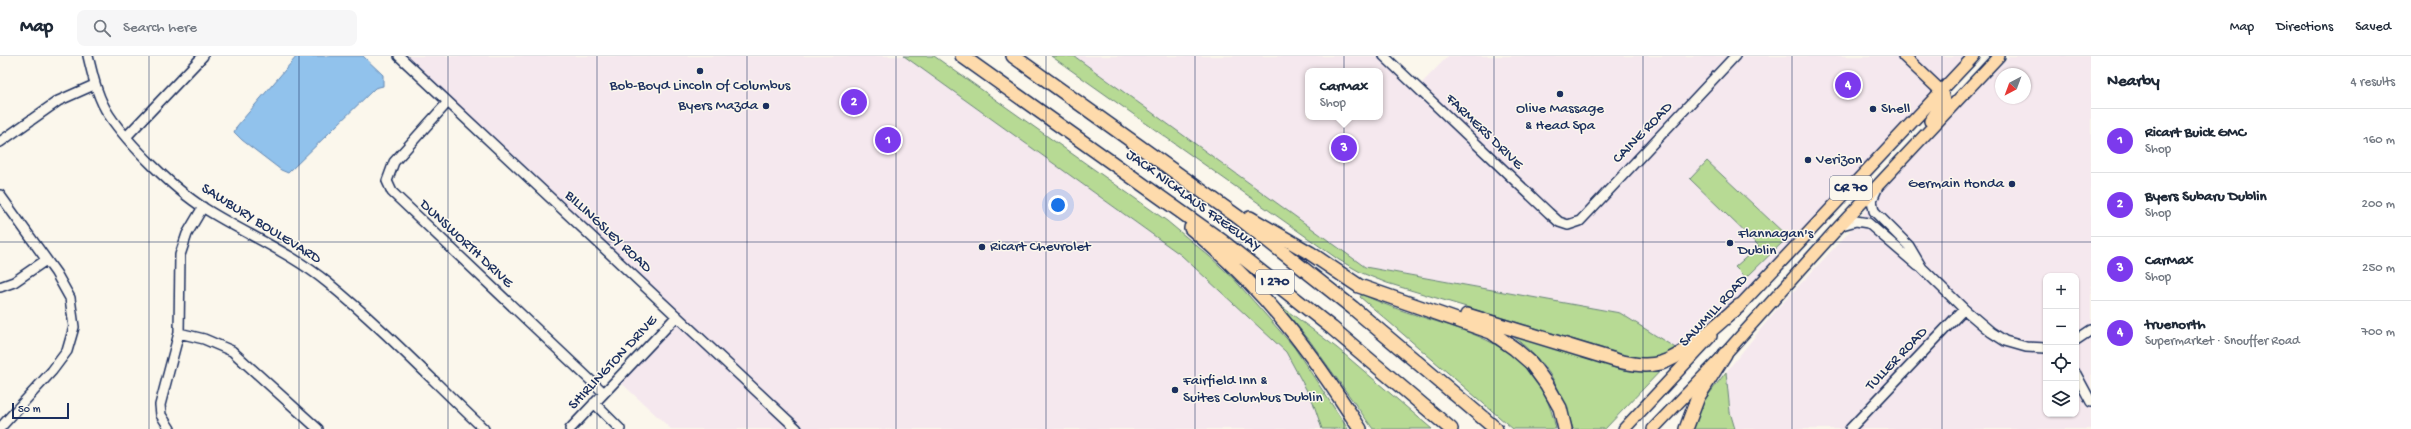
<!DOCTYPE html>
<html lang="en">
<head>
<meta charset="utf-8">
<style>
	:root { --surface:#fff; --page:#f6f6f7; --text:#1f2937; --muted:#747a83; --line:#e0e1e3; --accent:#7c3aed }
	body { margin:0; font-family:"Gochi Hand",sans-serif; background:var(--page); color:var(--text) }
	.controls { position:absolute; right:12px; bottom:12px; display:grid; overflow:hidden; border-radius:8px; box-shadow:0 1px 3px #0004 }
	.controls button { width:36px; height:36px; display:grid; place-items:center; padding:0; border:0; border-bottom:1px solid var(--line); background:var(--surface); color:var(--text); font:20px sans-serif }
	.compass { position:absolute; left:1995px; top:12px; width:36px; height:36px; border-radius:50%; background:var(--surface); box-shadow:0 1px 3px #0004; rotate:221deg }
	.scale { position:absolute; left:12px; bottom:10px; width:57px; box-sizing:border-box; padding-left:4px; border:2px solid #1b2f5e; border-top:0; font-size:11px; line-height:14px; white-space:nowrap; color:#1b2f5e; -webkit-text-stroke:3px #fbf7ec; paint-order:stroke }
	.you { position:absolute; left:1058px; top:149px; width:14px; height:14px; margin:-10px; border:3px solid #fff; border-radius:50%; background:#1a73e8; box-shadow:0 0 0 6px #1a73e833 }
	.badge { display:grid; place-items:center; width:26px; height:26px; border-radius:50%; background:var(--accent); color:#fff; font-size:13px; font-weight:700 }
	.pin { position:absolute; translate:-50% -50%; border:2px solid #fff; box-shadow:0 1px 4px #0006 }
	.popup { position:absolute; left:1305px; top:12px; width:78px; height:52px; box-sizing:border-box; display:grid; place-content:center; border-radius:8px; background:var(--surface); filter:drop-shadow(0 1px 3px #0005); font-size:13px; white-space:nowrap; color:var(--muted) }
	.popup b { font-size:15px; color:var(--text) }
	.popup::after { content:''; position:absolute; left:50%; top:100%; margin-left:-8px; border:8px solid transparent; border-top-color:var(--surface) }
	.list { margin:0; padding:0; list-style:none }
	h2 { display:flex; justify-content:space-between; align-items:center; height:52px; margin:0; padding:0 16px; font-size:17px }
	h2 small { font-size:13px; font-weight:400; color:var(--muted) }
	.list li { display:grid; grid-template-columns:26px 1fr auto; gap:12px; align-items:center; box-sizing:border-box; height:64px; padding:0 16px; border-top:1px solid var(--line) }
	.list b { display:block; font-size:15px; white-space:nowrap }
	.list p { margin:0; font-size:13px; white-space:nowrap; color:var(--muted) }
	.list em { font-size:13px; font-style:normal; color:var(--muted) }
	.icon { flex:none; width:22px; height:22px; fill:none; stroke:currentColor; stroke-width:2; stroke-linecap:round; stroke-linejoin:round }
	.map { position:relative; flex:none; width:2091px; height:373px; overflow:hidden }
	header { display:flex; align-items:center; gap:24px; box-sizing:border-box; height:56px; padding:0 20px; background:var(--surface); border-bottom:1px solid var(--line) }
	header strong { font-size:19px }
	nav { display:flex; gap:22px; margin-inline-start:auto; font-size:14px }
	.search { width:280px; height:36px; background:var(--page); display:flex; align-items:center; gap:10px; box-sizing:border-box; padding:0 14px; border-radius:8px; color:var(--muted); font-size:15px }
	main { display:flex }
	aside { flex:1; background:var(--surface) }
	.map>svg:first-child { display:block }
	.built { fill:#f5e8ee; fill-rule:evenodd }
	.green { fill:#b7da94; stroke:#698479 }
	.water { fill:#91c2ec; stroke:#6287b3 }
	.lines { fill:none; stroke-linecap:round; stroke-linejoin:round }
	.minor-casing { stroke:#1b2f5e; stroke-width:12 }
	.major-casing { stroke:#1b2f5e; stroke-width:14 }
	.highway-casing { stroke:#1b2f5e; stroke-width:16 }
	.minor { stroke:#fbf7ec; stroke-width:9 }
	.major { stroke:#fedbac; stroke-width:11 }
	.highway { stroke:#fedbac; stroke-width:13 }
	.grid { fill:none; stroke:#1b2f5e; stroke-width:1; stroke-opacity:0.55 }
	.poi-dot { fill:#1b2f5e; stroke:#fbf7ec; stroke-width:1.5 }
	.labels { text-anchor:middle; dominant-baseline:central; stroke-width:3; stroke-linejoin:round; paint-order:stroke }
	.shield { fill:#fbf7ec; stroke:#5e6b89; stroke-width:1 }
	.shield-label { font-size:14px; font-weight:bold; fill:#1b2f5e }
	.poi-label { font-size:15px; fill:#1b2f5e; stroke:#fbf7ec; text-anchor:start }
	.street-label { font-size:15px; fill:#1b2f5e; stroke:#fbf7ec }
</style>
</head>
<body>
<header>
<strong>Map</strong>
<div class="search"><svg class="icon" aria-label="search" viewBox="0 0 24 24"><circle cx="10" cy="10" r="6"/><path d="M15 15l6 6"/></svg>Search here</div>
<nav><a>Map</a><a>Directions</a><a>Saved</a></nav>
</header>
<main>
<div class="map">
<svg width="2091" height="373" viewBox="0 0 2091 373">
	<rect width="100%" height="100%" fill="#fbf7ec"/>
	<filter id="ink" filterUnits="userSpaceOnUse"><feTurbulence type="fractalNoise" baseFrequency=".025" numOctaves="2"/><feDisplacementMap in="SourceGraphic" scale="8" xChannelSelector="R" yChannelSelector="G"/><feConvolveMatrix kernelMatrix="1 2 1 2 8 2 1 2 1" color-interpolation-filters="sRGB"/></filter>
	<g filter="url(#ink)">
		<path class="built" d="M399 0H904L1181 199 1286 296 1313 346 1322 373H671L617 323 676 260Z
			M1074 0H1385L1418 31 1448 0H1967L1737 245 1677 293 1620 257 1365 211ZM1308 15H1380V61H1308Z
			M2009 0H2091V373H1735L1730 356 1726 316 1777 253 1849 176 1880 137ZM2001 18H2025V42H2001ZM2046 220H2076V358H2046Z"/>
		<path class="green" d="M904 0H934L1167 165 1209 200 1233 222 1294 291 1348 373H1322L1313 346 1286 296 1181 199Z
			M1051 0H1074L1365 211 1620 257 1677 293 1655 304 1638 303 1387 227 1362 217 1339 204Z
			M1707 105 1788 181 1746 222 1735 211 1759 190 1690 123Z
			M1362 238C1438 277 1534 268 1556 373H1513L1360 241Z
			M1281 250 1337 292 1432 373H1373L1310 285Z
			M1514 279 1622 314 1632 315 1664 311 1605 373H1573C1558 326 1551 312 1513 280Z
			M1726 316 1730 356 1735 373H1692L1703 346Z"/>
		<path class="water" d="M297 0H363L383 19V30L375 32 288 117 281 114 242 84 234 76 237 70Z"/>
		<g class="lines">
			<defs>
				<path id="minor" d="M88 0C93 20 97 41 109 59 129 89 174 133 204 152 245 178 290 196 328 227 383 272 432 324 484 373
					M399 0 797 373
					M1384 0 1549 157 1559 166 1568 169 1580 165 1735 0
					M448 46 394 106 387 125 392 136 604 337
					M126 81 203 0
					M0 86 58 45 94 29
					M1877 133 1872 144 1874 155 1909 190 1922 212 1964 253 1991 276 2005 285 2026 291 2046 292
					M0 139 56 217 70 242 74 271 67 295 52 315 0 372
					M1842 169 1856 165 1868 167 1918 210
					M0 231 14 226 46 204
					M179 277 204 283 232 295 318 373
					M2076 284 2091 274
					M2076 318 2091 346
					M594 347 620 373
					M170 373 161 359 160 349 179 277 180 199 187 178 203 151
					M570 373 677 260
					M1850 373 1964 253"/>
				<path id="major" d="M1904 0 1942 36
					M1930 65 1944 45 1942 36
					M1734 256 1974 0
					M1624 373 1711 280
					M1653 373 1725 298 1836 174 1999 0"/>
				<path id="highway" d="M962 0 1222 185 1332 272 1451 373
					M1013 0 1238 161 1353 252 1496 373
					M1250 162 1310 197 1359 230 1491 276 1515 293 1531 307 1547 329 1560 352 1565 373
					M1191 172C1264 233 1310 294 1360 373
					M1467 259 1618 305C1632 308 1646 311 1661 307 1687 299 1717 268 1739 250
					M1686 373 1698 341 1725 298"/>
			</defs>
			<use href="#minor" class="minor-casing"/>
			<use href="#major" class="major-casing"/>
			<use href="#highway" class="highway-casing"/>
			<use href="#minor" class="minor"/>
			<use href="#major" class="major"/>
			<use href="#highway" class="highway"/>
		</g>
	</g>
	<path class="grid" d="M149 0V373M299 0V373M448 0V373M597 0V373M747 0V373M896 0V373M1046 0V373M1195 0V373M1344 0V373M1494 0V373M1643 0V373M1792 0V373M1942 0V373M0 186H2091"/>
	<g class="poi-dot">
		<circle cx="700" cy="15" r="4"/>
		<circle cx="1560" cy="38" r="4"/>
		<circle cx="766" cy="50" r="4"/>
		<circle cx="1873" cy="53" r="4"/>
		<circle cx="1808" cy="104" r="4"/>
		<circle cx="2012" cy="128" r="4"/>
		<circle cx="1730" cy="187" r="4"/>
		<circle cx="982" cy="191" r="4"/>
		<circle cx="1175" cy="334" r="4"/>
	</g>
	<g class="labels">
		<g class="shield">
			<rect x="1830" y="120" width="42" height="24" rx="3"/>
			<rect x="1256" y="214" width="38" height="24" rx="3"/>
		</g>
		<g class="shield-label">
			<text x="1851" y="132">CR 70</text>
			<text x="1275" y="226">I 270</text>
		</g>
		<g class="poi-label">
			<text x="700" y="30" text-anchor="middle">Bob-Boyd Lincoln Of Columbus</text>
			<text x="758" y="50" text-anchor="end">Byers Mazda</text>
			<text x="1560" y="53" text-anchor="middle">Olive Massage<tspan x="1560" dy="17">&amp; Head Spa</tspan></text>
			<text x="1881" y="53">Shell</text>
			<text x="1816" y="104">Verizon</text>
			<text x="2004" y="128" text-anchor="end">Germain Honda</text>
			<text x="1738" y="178">Flannagan's<tspan x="1738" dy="17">Dublin</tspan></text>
			<text x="990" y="191">Ricart Chevrolet</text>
			<text x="1183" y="325">Fairfield Inn &amp;<tspan x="1183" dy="17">Suites Columbus Dublin</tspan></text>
		</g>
		<g class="street-label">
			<text transform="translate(1484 76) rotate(44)">FARMERS DRIVE</text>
			<text transform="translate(1643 77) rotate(-46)">CAINE ROAD</text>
			<text transform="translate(1193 145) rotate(36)">JACK NICKLAUS FREEWAY</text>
			<text transform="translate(261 168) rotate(32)">SAWBURY BOULEVARD</text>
			<text transform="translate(608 176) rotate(43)">BILLINGSLEY ROAD</text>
			<text transform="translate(466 188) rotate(43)">DUNSWORTH DRIVE</text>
			<text transform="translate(1714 255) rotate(-47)">SAWMILL ROAD</text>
			<text transform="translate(1897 303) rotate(-46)">TULLER ROAD</text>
			<text transform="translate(613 307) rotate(-47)">SHIRLINGTON DRIVE</text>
		</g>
	</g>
</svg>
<div class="controls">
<button>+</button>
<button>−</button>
<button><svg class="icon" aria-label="locate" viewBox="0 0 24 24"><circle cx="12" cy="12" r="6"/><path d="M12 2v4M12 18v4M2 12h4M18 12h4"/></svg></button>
<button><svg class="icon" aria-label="layers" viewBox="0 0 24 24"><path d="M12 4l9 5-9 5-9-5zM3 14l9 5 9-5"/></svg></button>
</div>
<svg class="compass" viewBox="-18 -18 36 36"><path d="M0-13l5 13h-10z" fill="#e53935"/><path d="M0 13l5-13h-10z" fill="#747a83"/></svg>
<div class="scale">50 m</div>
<div class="you"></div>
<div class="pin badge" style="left:888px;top:84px">1</div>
<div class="pin badge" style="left:854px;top:46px">2</div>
<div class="pin badge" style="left:1344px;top:92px">3</div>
<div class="popup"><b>CarMax</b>Shop</div>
<div class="pin badge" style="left:1848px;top:29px">4</div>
</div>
<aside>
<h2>Nearby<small>4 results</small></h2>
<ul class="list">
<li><span class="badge">1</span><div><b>Ricart Buick GMC</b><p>Shop</p></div><em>160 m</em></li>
<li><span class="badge">2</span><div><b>Byers Subaru Dublin</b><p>Shop</p></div><em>200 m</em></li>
<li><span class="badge">3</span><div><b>CarMax</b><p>Shop</p></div><em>250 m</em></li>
<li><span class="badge">4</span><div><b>truenorth</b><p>Supermarket · Snouffer Road</p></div><em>700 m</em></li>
</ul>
</aside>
</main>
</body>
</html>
